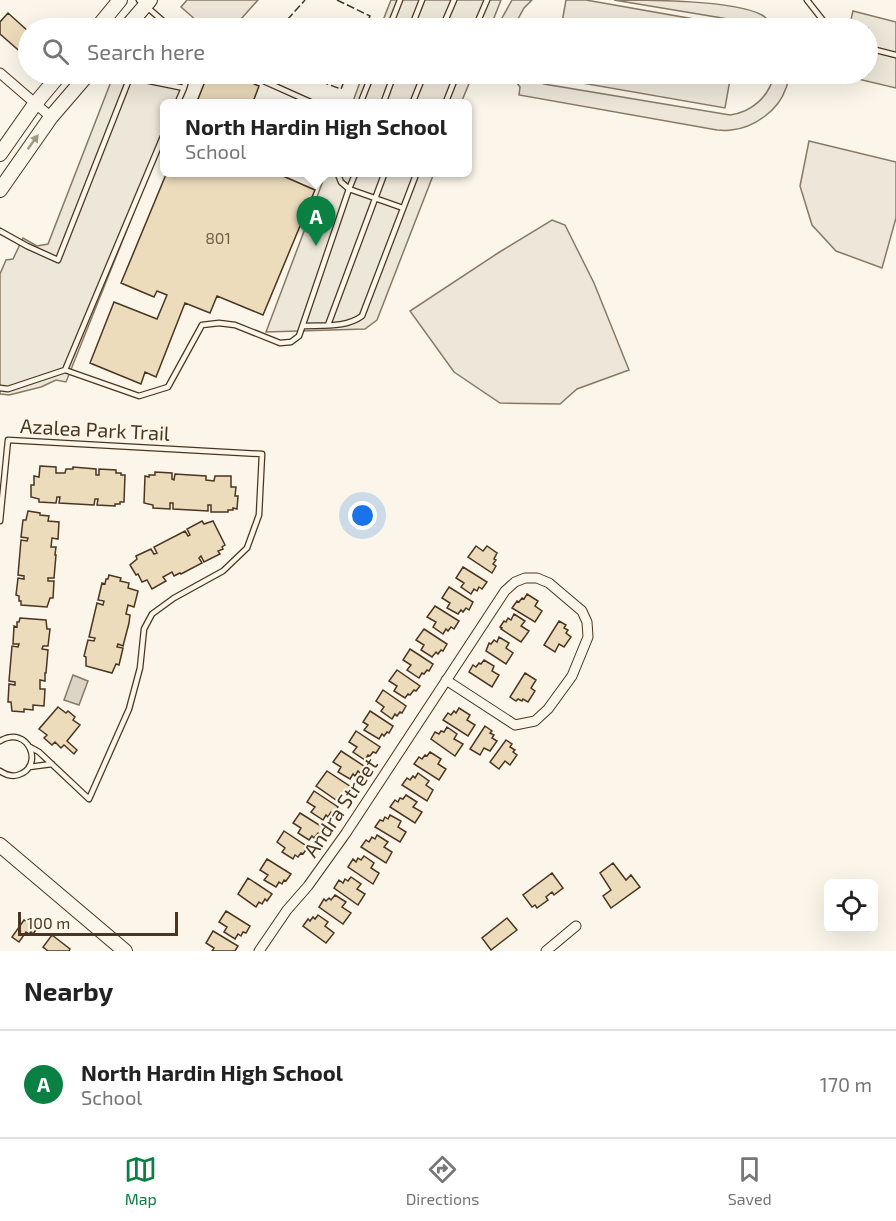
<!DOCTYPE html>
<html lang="en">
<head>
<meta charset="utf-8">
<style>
	:root { --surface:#fff; --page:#f6f6f6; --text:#222; --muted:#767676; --line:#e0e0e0; --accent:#0b8043 }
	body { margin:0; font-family:"Exo 2",sans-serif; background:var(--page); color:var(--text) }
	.controls { position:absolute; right:18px; bottom:18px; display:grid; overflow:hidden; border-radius:9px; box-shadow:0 6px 24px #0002 }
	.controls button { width:54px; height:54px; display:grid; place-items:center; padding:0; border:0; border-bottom:2px solid var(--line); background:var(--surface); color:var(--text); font:30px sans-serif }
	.scale { position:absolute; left:18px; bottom:15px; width:160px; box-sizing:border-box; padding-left:6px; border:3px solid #4a3520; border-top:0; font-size:16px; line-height:21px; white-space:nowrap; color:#4a3520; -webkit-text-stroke:4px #fbf6e9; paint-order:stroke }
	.you { position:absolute; left:363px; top:516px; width:21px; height:21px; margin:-15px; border:4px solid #fff; border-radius:50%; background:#1a73e8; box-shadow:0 0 0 9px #1a73e833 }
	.badge { display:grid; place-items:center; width:39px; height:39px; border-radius:50%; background:var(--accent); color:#fff; font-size:20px; font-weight:700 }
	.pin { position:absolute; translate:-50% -50px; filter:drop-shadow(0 2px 3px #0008) }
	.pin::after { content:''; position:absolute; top:32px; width:21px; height:18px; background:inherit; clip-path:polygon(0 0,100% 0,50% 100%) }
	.popup { position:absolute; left:160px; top:99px; width:312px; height:78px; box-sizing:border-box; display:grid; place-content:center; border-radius:9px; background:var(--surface); filter:drop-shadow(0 2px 4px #0005); font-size:20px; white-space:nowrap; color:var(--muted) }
	.popup b { font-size:22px; color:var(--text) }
	.popup::after { content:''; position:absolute; left:50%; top:100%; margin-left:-12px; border:12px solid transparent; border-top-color:var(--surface) }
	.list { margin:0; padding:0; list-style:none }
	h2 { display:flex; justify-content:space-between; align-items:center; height:78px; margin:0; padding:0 24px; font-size:26px }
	h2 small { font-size:20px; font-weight:400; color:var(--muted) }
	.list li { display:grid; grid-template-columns:39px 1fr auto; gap:18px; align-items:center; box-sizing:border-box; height:108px; padding:0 24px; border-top:2px solid var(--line) }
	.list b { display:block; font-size:22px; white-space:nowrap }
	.list p { margin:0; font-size:20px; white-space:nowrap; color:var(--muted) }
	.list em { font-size:20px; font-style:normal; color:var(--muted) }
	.icon { flex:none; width:33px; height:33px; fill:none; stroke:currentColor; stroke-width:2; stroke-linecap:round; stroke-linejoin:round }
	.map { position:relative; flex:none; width:896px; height:951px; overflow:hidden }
	.search { position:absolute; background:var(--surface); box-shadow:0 6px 24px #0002; left:18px; right:18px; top:18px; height:66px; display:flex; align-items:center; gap:15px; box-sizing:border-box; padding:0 21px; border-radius:33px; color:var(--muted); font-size:22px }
	.sheet { height:186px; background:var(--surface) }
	nav { display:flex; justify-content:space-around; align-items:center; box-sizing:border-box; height:84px; border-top:2px solid var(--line); background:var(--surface); font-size:16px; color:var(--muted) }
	nav a { display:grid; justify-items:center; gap:3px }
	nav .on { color:var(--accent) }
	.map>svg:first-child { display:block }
	.green { fill:#ede6d9; stroke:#887966; stroke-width:1.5 }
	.parking { fill:#ede7d9; stroke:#887966; stroke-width:1.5 }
	.water { fill:#dcd4c6; stroke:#887966; stroke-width:1.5 }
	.building { fill:#ecdcbc; stroke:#4a3520; stroke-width:1.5 }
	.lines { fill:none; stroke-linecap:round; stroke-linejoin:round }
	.lane-casing { stroke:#4a3520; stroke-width:7 }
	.street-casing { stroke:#4a3520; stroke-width:11 }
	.secondary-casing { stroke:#4a3520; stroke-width:16 }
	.lane { stroke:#fbf6e9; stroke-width:4.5 }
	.street { stroke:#fbf6e9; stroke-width:9 }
	.secondary { stroke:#fbf6e9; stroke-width:14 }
	.fence { stroke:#4a3520; stroke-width:1.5; stroke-dasharray:8 3; stroke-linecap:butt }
	.oneway { fill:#a29684 }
	.labels { text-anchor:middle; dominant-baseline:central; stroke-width:4.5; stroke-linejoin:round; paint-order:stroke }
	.number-label { font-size:16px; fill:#725f47 }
	.street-label { font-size:20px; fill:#4a3520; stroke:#fbf6e9 }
</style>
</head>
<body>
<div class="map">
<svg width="896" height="951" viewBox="0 0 896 951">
	<rect width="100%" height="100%" fill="#fbf6e9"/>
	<path class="green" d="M187 0H258L233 28H205L181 7Z
		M512 0H532L524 8 513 28H500L502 18Z
		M566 0H586L739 27V28H561Z
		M614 0C649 0 734 0 762 15 767 18 771 24 775 28H753L743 23 734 20Z
		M510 74H527L532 78 544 84 730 115C752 112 770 96 774 74H789C788 78 788 84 786 88 779 110 754 128 731 130 727 131 721 130 717 130L519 95 520 87Z
		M554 74H731L725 108 553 78Z
		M809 141 896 162V218L882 268 836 251 812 225 800 186Z
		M552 220 565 225 594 283 629 370 577 389 560 404 500 403 454 372 410 311 498 253Z"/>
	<path class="parking" d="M391 0H501L490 28H380Z
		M853 11 896 22V88L837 74H868V28H849Z
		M123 74H190L178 103 164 104V137L66 382 56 380 41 387 9 395 0 394V274L6 260 13 259 23 238 37 246 48 244 112 79Z
		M363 74H473L461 103 352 104Z
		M326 173H434L377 320 365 329 266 332Z"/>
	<path class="water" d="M73 675 88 681 79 705 64 700Z"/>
	<path class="building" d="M8 13 28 31V50L24 55 0 34V22Z
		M219 74H229L259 86 253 102 256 104H196L206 79 215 83Z
		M167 172H274L315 190 263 315 217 296 210 313 185 303 156 377 145 372 141 384 90 363 114 302 157 319 167 295 157 291 154 297 121 283Z
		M40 466 56 467V473H65L66 469H73V467L96 469V475H99V469L116 470V473H121V475H125L124 502H120V504H115V506L97 505 98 499H95L94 505 59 503 60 497H57L56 503 39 502V499L31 497V485H34V476L39 477Z
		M155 472 172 473V479L174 480 175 474 206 476V480L214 481 215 476H231V487H236L235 496H238L237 509 233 508V510H228V512H211V505H208V511L173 509V503H170V509L153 508V505L144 503 145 476 149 477V475H155Z
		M28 511 40 513V515L49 516 48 521 59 522 58 539 52 538 51 547H56L55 555H56L54 578H48V581H54L53 598H50L47 607 21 605V601H19V596L16 595 18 578 24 579V576L18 575 21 540 27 541 28 538 21 537 23 520H26Z
		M202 521 204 524 213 521 225 545 222 547 223 549 218 551 220 554 204 562 201 556 199 558 202 563 181 574 180 573 174 576 172 572 163 577 166 581 152 589 147 580 142 582 138 574 136 575 130 565 137 559 136 556 151 549 154 554 157 553 154 547 185 531 188 536 190 535 187 529Z
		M476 546 483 551 487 546 497 553 494 559 496 560 493 564 496 566 492 573 468 557Z
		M463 567 487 582 482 589 479 587 477 591 474 589 471 594 461 587 464 583 456 578Z
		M109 575 121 578 120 581 129 583 128 588 138 591 134 607 128 605 126 614 130 615 129 623 123 646 118 644 117 647 123 648 119 665 116 664 112 673 86 666V657L84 656 88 640 94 641 95 638 89 637 97 603 103 605 104 601 98 600 102 583 105 584 106 579H108Z
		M449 587 473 602 469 610 466 608 463 612 461 610 458 614 447 608 450 603 442 598Z
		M527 594 538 601 535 606 542 611 535 622 512 608 517 601 519 602 522 598 524 599Z
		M435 606 459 621 454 629 451 627 448 631 446 629 443 634 433 627 436 622 427 617Z
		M514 614 525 621 521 626 529 631 521 642 501 629 502 628 500 627 504 621 506 622 508 618 511 620Z
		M20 618 46 620 47 629H50L48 646H43L42 649 48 650 46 673H45V681L40 680V689H45L44 706 33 705V710L24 709V712L12 711 11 702H8L9 684 15 685V682L9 681 12 646 18 647 19 644H13L14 626 17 627V622H19Z
		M559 621 566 625 564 628 568 630 566 633 571 637 564 647 559 644 555 652 544 645Z
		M424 629 447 644 443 651 441 650 438 654 436 652 432 657 421 650 424 645 416 640Z
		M499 637 509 643 506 648 513 653 506 664 486 651 489 643 491 644 494 640 497 642Z
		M410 649 433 664 429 671 427 670 424 674 422 673 419 678 407 670 411 665 403 660Z
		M484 660 494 666 492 671 499 675 492 687 469 672 473 665 476 667 479 663 481 664Z
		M397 670 420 686 416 691 414 690 410 695 408 694 405 698 394 691 397 686 389 681Z
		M525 673 536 680 531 688 535 691 528 702 523 699 522 701 518 699 516 701 510 697Z
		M383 690 406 706 402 713 400 712 397 716 395 714 392 719 381 711 384 707 376 701Z
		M58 707 66 713 68 711 75 717 73 720 80 725 67 741 77 750 74 754 64 745 61 748 55 742 52 745 44 738 47 735 39 729Z
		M459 708 470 715 467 720 475 725 468 736 443 720 448 713 451 715 454 711 456 713Z
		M370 711 393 726 389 733 387 732 384 736 382 734 379 739 364 730 368 725 363 722Z
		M485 726 492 731 490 733 494 735 492 738 497 741 490 751 484 748 480 755 470 749Z
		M447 727 457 734 454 739 463 744 455 756 431 739 435 732 439 734 441 731 444 732Z
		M356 731 380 747 376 753 373 752 370 756 368 755 365 760 353 752 357 747 349 742Z
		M506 740 512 744 510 747 515 750 513 752 517 755 510 765 505 761 499 769 490 762Z
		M341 751 364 766 360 773 358 771 355 776 353 774 350 779 338 772 341 767 333 762Z
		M430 752 441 759 438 764 446 769 439 780 414 764 419 757 422 759 425 755 427 756Z
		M327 771 351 787 346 793 344 792 341 797 339 795 336 800 316 786Z
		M418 773 429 781 426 785 433 790 427 801 402 785 407 778 410 780 413 776 415 778Z
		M314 791 338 807 334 814 331 812 328 817 326 815 323 820 311 812 315 807 307 802Z
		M406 795 417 802 413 807 422 812 415 823 390 807 395 800 398 802 400 798 403 799Z
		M300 813 324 828 320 835 318 833 314 838 312 836 309 840 298 833 301 828 293 823Z
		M390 815 401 821 398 827 406 832 400 842 375 827 380 820 383 821 385 817 388 819Z
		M284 831 308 847 303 854 301 853 298 857 295 855 293 859 282 852 285 848 277 842Z
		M377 835 388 842 384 847 392 852 386 863 361 847 366 840 369 842 372 837 375 839Z
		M364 856 374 863 371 868 379 873 373 884 348 867 353 859 356 862 358 858 361 860Z
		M267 859 291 874 286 881 284 880 282 884 279 882 276 887 264 880 268 875 260 870Z
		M613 863 626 880 631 875 640 887 611 908 603 896 611 890 600 873Z
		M552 873 563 888 554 895 552 892 546 897 548 900 537 908 535 905 532 907 523 895Z
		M351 877 361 884 357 889 365 894 358 905 334 888 339 880 343 883 345 879 348 881Z
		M248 878 272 894 267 901 265 899 262 904 259 902 256 907 238 894Z
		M335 895 346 902 342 907 351 913 343 924 319 907 324 899 326 901 329 898 331 900Z
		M226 911 250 926 246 933 243 932 241 936 238 934 235 939 224 932 227 927 219 922Z
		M318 915 328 922 325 926 334 933 326 943 303 926 308 919 310 921 313 917 315 919Z
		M28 918 37 924 36 926 38 927 33 934 31 932 29 934 26 932 19 942 12 937 24 920 26 921Z
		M507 918 517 930 491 950 482 938Z
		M213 931 238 946 235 951H212L214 948 206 943Z
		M52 935 70 949 69 951H48L43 947Z"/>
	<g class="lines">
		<defs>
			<path id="lane" d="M139 0 171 28
				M807 0 829 28
				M389 28 400 0
				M411 28 422 0
				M442 28 454 0
				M475 28 487 0
				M868 48 896 55
				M248 74 315 104
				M177 104 184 88 188 74
				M360 104 372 74
				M383 104 394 74
				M412 104 424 74
				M445 104 457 74
				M356 172 349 189 403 208
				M0 231 27 246 58 260 130 77 184 88
				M328 325 385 172
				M303 326C322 325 346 328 362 316L417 172
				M65 370 139 396 168 387 202 325 219 323 235 325 280 343 291 342 299 336 349 189 341 182 337 172
				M0 388 8 389 65 370 164 134
				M0 521 8 440 262 454 259 515 247 548 223 571 174 598 152 614 144 629 140 668 129 709 89 799 39 752 30 747
				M0 741C29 724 45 767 18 775 11 777 6 775 0 771
				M29 767 52 764"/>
			<path id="street" d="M0 73 51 117
				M259 951 287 910 308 886 346 833 505 591 515 582 525 578H537L549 583 582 611 587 622 588 637 572 676 548 709 535 721 515 725 446 680
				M546 951 576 926"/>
			<path id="secondary" d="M97 28 120 0
				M126 28 150 0
				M0 154 35 104 60 74
				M0 190 51 117 88 74
				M0 845 125 951"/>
		</defs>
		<use href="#lane" class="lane-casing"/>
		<use href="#street" class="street-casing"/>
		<use href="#secondary" class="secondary-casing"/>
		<use href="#lane" class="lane"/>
		<use href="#street" class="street"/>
		<use href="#secondary" class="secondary"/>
		<path class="fence" d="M337 0 370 16 365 28
			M280 28 305 0
			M300 74 341 89 347 74"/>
	</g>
	<defs><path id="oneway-solid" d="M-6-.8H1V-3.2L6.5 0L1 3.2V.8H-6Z" transform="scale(1.5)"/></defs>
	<use class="oneway" href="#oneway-solid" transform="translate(33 142) rotate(-54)"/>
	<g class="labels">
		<g class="number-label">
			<text x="218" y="237">801</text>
		</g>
		<g class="street-label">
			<text transform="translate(95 429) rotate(3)">Azalea Park Trail</text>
			<text transform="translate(340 807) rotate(-56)">Andra Street</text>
		</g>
	</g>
</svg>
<div class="controls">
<button><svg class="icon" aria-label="locate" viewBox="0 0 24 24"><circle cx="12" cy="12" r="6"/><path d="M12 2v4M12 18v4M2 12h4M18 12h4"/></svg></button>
</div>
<div class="scale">100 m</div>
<div class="you"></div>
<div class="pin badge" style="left:316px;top:246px">A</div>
<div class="popup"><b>North Hardin High School</b>School</div>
<div class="search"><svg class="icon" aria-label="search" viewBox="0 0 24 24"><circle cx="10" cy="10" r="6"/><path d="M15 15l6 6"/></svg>Search here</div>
</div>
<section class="sheet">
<h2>Nearby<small></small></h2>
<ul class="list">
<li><span class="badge">A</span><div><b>North Hardin High School</b><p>School</p></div><em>170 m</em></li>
</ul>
</section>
<nav>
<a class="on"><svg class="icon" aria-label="map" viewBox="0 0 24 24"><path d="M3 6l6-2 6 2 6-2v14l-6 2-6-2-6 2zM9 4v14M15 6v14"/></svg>Map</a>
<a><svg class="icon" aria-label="directions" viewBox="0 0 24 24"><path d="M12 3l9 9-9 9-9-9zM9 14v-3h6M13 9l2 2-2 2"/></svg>Directions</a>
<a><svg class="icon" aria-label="saved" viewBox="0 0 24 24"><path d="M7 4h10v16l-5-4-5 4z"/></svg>Saved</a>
</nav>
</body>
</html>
